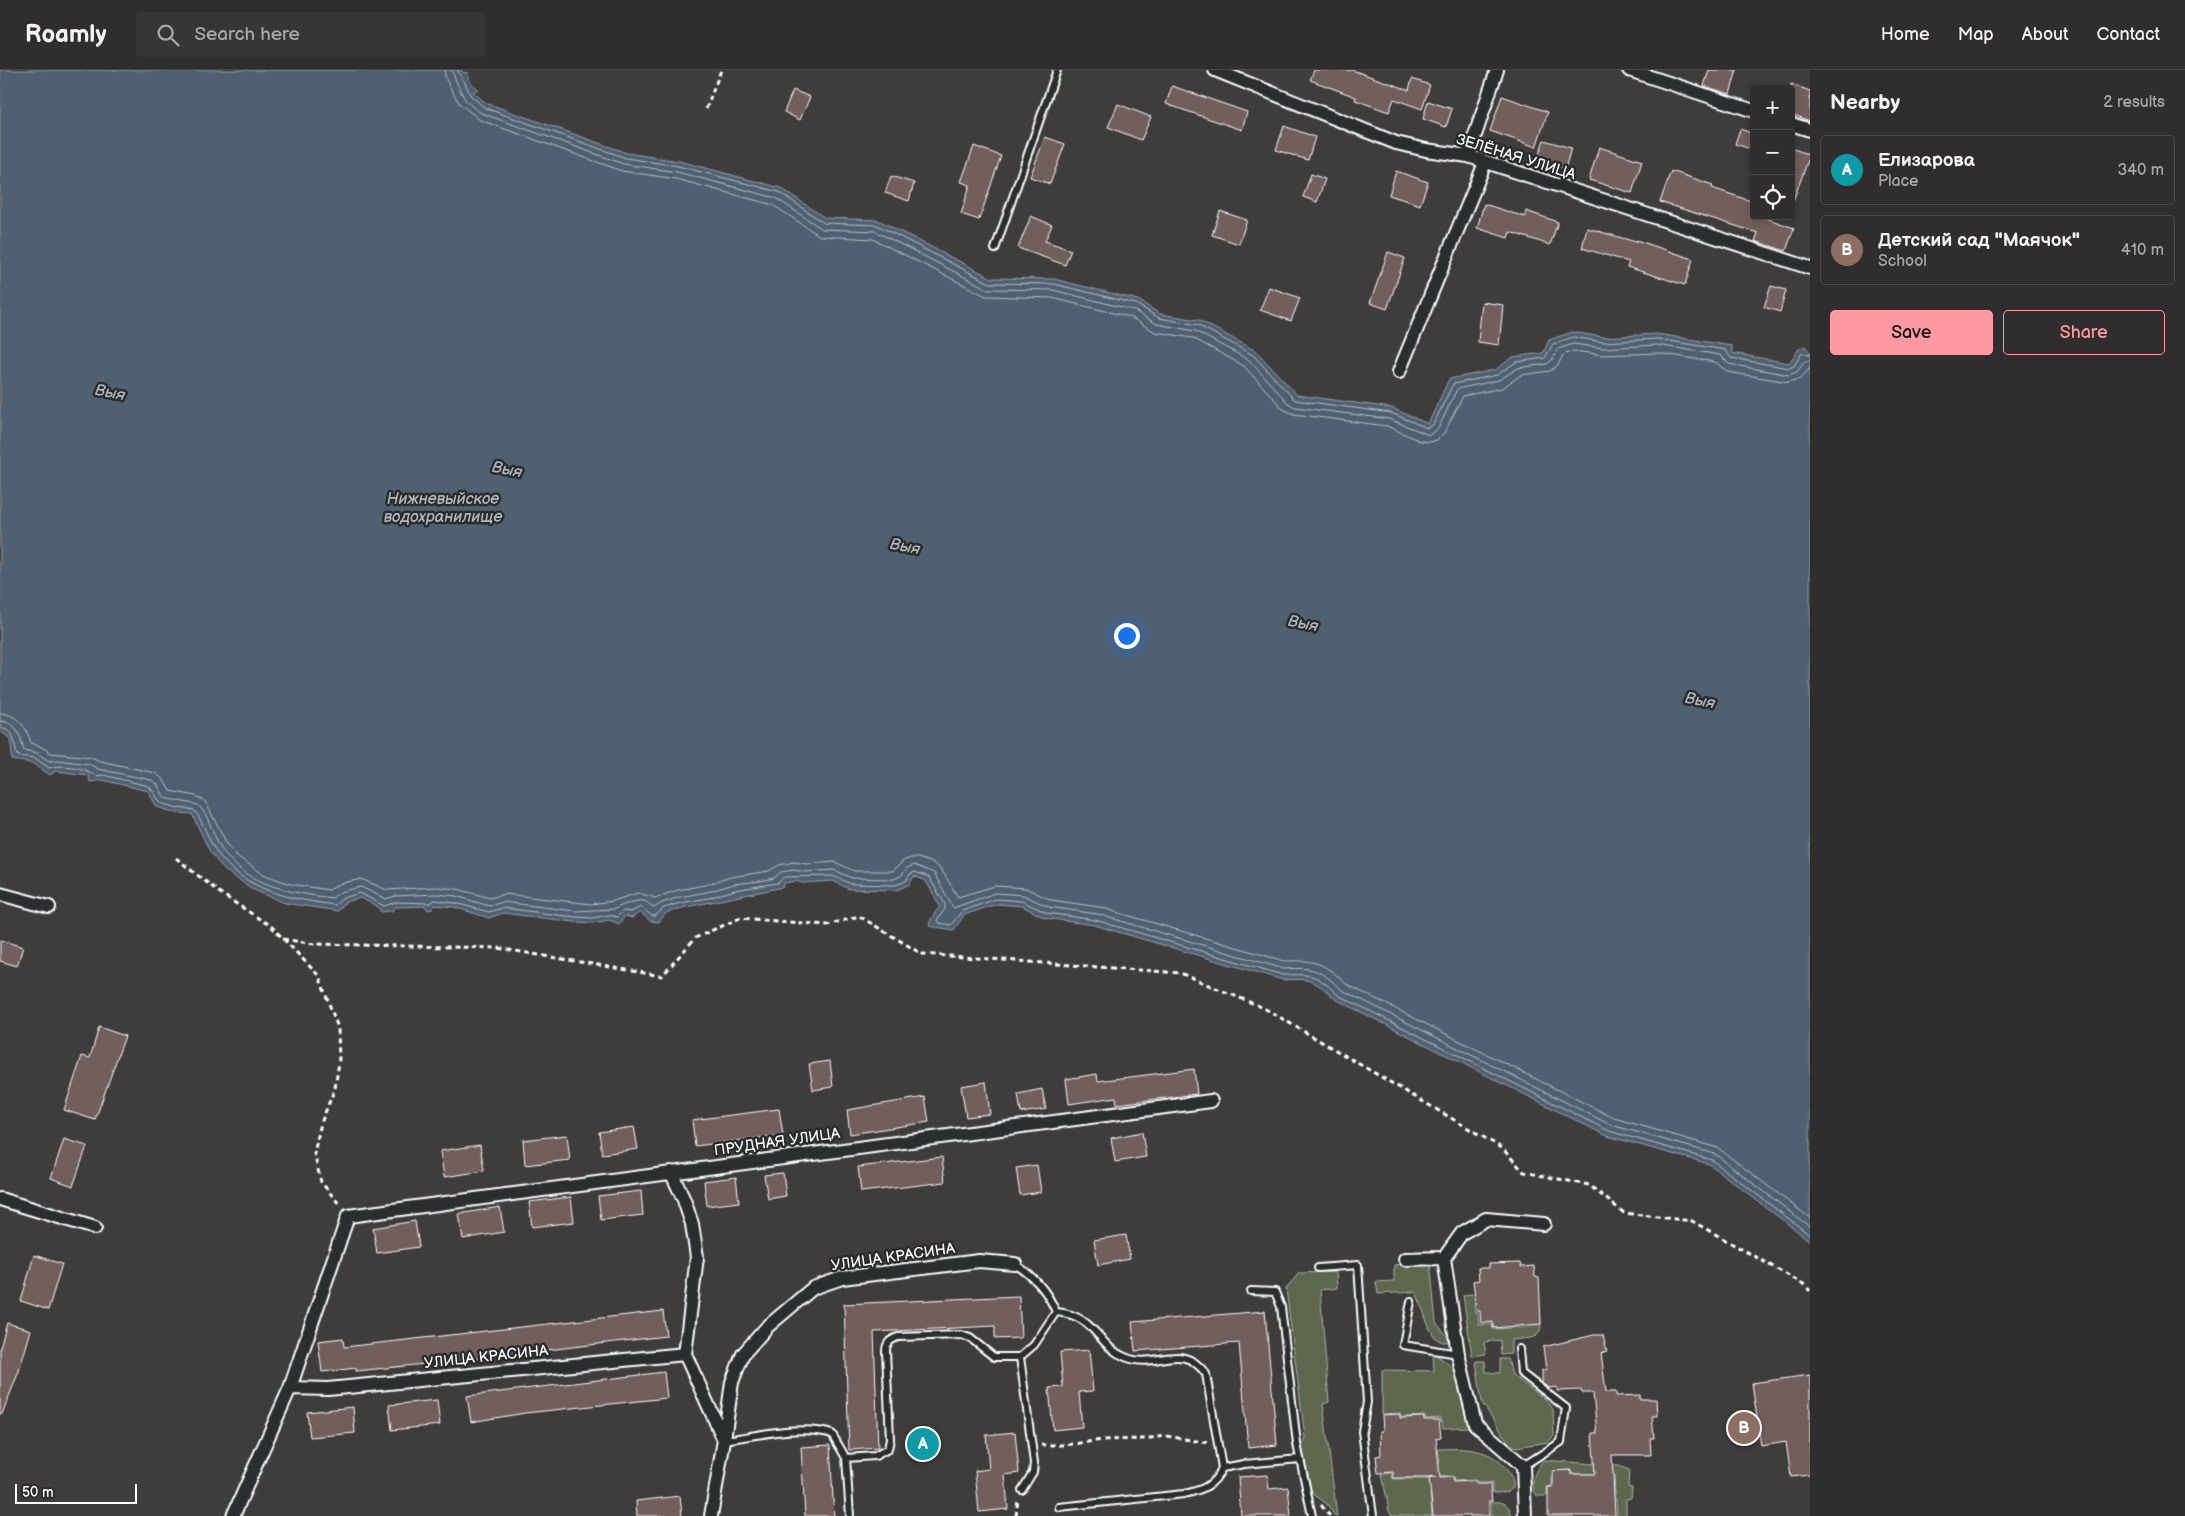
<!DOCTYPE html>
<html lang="en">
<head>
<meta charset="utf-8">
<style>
	:root { --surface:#2f2d2d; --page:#373535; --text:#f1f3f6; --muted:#a7a8aa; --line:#4a4949; --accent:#ff9aa2 }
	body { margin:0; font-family:"Balsamiq Sans",sans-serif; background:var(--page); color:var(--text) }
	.controls { position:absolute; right:15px; top:15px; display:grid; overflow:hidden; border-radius:5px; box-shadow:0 2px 8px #0003 }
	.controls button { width:45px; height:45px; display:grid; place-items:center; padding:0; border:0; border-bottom:1px solid var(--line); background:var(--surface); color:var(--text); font:25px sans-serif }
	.scale { position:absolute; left:15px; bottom:12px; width:122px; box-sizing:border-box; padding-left:5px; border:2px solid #fff; border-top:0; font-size:14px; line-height:18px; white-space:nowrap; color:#fff; -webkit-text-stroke:4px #2a2d2e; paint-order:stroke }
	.you { position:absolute; left:1126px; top:565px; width:18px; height:18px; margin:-12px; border:4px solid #fff; border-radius:50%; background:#1a73e8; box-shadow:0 0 0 8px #1a73e833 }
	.badge { display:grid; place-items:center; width:32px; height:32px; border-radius:50%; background:var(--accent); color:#fff; font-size:16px; font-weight:700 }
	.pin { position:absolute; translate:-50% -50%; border:2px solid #fff; box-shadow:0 1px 5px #0006 }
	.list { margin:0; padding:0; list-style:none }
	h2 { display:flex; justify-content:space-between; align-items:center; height:65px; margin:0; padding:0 20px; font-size:21px }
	h2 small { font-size:16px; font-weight:400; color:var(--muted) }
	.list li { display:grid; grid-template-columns:32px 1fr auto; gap:15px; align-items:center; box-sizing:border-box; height:70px; margin:0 10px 10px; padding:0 10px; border:1px solid var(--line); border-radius:5px }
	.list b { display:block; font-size:19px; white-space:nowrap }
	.list p { margin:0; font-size:16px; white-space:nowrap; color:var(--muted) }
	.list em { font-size:16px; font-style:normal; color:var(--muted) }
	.actions { display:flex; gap:10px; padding:15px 20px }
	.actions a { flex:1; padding:11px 0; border:1px solid var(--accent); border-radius:5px; text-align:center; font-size:18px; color:var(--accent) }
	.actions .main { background:var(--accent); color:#111 }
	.icon { flex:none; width:28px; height:28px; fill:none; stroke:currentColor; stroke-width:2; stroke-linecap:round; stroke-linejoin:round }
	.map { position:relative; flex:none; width:1810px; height:1446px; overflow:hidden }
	header { display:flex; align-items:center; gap:30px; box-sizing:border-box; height:70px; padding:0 25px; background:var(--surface); border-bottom:1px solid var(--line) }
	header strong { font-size:24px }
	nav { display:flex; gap:28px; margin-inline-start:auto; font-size:18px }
	.search { width:350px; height:45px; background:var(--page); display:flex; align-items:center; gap:12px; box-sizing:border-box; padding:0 18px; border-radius:5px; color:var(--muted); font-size:19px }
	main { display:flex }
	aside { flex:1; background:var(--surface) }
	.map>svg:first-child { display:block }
	.green { fill:#5d684f; stroke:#aeb4a7 }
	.water { fill:#4f6171; stroke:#95a0aa }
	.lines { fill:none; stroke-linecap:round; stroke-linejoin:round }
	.shore { stroke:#b9c0c6; stroke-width:1 }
	.building { fill:#715e5d; stroke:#fff }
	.lane-casing { stroke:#fff; stroke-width:10 }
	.street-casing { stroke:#fff; stroke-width:16 }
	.path { stroke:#fff; stroke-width:3; stroke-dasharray:5 4; stroke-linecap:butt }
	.lane { stroke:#2a2d2e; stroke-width:6 }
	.street { stroke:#2a2d2e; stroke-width:12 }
	.labels { text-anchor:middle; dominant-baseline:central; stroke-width:5; stroke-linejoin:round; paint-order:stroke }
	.street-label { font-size:15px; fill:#fff; stroke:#2a2d2e }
	.water-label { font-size:16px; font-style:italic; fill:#b0b8bf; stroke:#2a2d2e }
</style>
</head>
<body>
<header>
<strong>Roamly</strong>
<div class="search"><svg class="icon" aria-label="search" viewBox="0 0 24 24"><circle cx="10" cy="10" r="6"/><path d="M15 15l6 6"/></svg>Search here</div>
<nav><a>Home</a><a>Map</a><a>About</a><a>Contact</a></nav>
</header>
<main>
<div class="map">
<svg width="1810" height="1446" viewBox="0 0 1810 1446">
	<rect width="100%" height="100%" fill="#3f3c3c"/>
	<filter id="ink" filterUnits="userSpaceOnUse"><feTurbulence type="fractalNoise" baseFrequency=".02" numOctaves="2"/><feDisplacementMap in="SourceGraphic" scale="10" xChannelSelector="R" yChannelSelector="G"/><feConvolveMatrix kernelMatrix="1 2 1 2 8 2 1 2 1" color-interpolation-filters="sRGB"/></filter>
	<g filter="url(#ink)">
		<path class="green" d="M1430 1192 1436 1253 1449 1268 1447 1272C1427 1274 1425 1235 1415 1222L1378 1224 1376 1212 1394 1211V1195Z
			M1336 1202 1337 1218 1320 1220 1329 1332 1323 1334 1337 1446H1335L1327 1434 1312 1423 1302 1378 1305 1367 1286 1219 1299 1203Z
			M1479 1223 1480 1231 1474 1232 1475 1243H1478L1479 1255 1492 1254 1493 1259 1527 1257 1528 1252 1540 1240C1543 1270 1539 1267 1511 1270V1284L1501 1285 1500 1270 1484 1272 1486 1284 1472 1286 1463 1225Z
			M1433 1282 1460 1303 1469 1355 1467 1357 1443 1358 1440 1348 1425 1349V1346L1401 1347 1400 1343 1382 1344V1300L1434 1301Z
			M1500 1289H1508L1512 1305 1544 1328 1553 1339 1554 1366 1548 1372 1516 1377 1510 1374 1482 1333 1476 1291H1485L1486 1302 1500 1303Z
			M1438 1379C1463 1378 1491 1377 1507 1400 1511 1406 1514 1410 1513 1418L1508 1422 1494 1423 1492 1422V1413H1478L1476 1410 1454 1411 1453 1406 1437 1407V1394L1440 1393Z
			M1544 1390 1619 1396 1629 1400 1628 1417 1632 1418 1631 1428 1626 1429V1446H1617L1616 1429 1610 1428V1425L1615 1424 1614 1404H1572L1571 1400 1552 1401V1416L1547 1417V1426H1537C1529 1414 1534 1400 1544 1390Z
			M1392 1403 1394 1409H1433L1434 1423 1430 1424 1432 1446H1392L1389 1441 1382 1404Z
			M1491 1432C1503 1431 1509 1433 1512 1446H1491Z"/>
		<path class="water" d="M0 0H461L464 3 468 2 470 12 478 19 473 22 486 33 627 83 679 91 781 118 825 148 878 150 992 208 1054 209 1138 230 1160 244 1199 250 1256 281 1297 325 1392 338 1428 354 1449 309 1495 300 1513 287 1543 283 1549 270 1572 262 1603 267 1657 264 1732 276V283L1789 293 1798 280 1805 276 1810 282V1171L1709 1094 1607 1066 1335 929C1315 910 1310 908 1283 910L1094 855 1045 848 1022 836 997 834 964 845 954 860 929 856 931 849 940 836 926 811 914 806 910 814 897 820 849 819 833 811 803 813 796 811 784 813 783 817 682 838 666 843 659 852 650 851 640 842 632 848 625 846 619 854 609 850 593 853 574 852 503 843 489 848 454 837 435 835 432 839 428 840 425 836 396 837 392 841 381 842 377 836 360 828 345 832 338 841 285 833 254 820 224 800 210 782 192 744 177 743 157 737 148 721 102 710 90 712 88 705 56 701 50 705 33 693 12 690 11 669 0 661Z"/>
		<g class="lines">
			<path class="shore" d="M444 0 446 10 459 33 480 50 622 101 676 109 773 135 820 166 873 169 986 226 1052 228 1130 247 1155 262 1193 268 1244 296 1283 339 1294 344 1387 356 1420 371 1430 372 1437 370 1444 363 1463 326 1502 318 1521 305 1550 301 1558 295 1563 285 1574 281 1603 285 1657 283 1715 292 1728 302 1788 312 1800 309 1810 298
				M452 0C452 4 463 26 465 29 469 35 476 39 481 43L624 94 677 102 776 128 822 159 875 161 988 219 1053 220 1133 240 1157 254 1195 261 1249 290 1288 333 1295 337 1389 349 1429 365 1438 359 1457 319 1499 310 1518 298 1547 294 1552 290 1558 279 1573 274 1603 278 1657 275 1720 285 1729 294 1789 305 1797 302 1805 291H1810
				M458 0 459 4C465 11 467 17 470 25L485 38 626 88 678 96 779 122 824 153 877 155 990 213 1054 214 1136 234 1159 248 1198 255 1253 285 1295 330 1391 343 1427 358 1433 355 1453 314 1497 305 1516 292 1545 288 1553 274 1573 267 1603 272 1657 269 1725 280 1731 288 1789 298 1794 296 1802 283 1810 285
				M0 643C18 644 27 658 31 673L40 676 51 683 91 687 100 691 155 703 163 709 170 721 196 726 205 731 226 772 237 786 263 804 290 814 329 820 339 814 361 809 387 820 436 817 457 819 490 828 504 824 591 834 613 831 638 823 655 828 678 820 705 815 731 807 769 801 779 795 794 792 807 794 835 792 854 801H893L903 791 910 788H918L933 793 941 799 958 827 995 816 1026 818 1051 830 1099 837 1284 891C1316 890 1323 892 1346 914L1614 1048 1718 1078 1810 1148
				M0 651C18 652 20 666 24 680L37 683 49 691 57 690 89 694 98 699 151 710 157 714 165 728 198 735C209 745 212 763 220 776 243 815 291 823 332 828L340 822 361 817 386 829 395 826 436 824 456 826 489 836 503 832 575 841 615 839C619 836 638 829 644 831 648 832 651 836 654 838L662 833 679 827 707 822 734 814 760 811 774 808 781 802 794 800 805 802 834 800 852 808 894 809 901 806 907 798 914 795 934 803 953 838 995 823 1023 825 1049 837 1097 844 1284 899C1314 897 1319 899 1342 920L1611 1055 1715 1084 1810 1157
				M0 657C17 660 13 674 18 686L35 688 49 698C60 694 87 697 95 706L103 705 149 716 161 733 178 738 194 740C204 752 207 768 216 781 244 821 290 829 335 835L343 828 360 823 384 836 396 832 430 833 435 830 455 833 489 842 503 838 575 847 592 848 609 845 617 847 623 841 631 842 641 837 652 846H655L664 838 680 833 708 828 735 820 778 813 784 807 833 806 851 814 896 815 906 811 910 804 915 802 929 807 945 834V839L937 850 939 853 951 855 962 841 996 829 1022 831 1047 843 1095 850 1283 905C1313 904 1316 904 1338 925L1609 1061 1712 1090 1810 1165"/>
		</g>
		<path class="building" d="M1314 0H1352L1409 20 1412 9 1430 15 1422 39 1394 29 1389 42 1355 30 1356 27 1310 10Z
			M1709 0H1737L1730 24 1704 16Z
			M1791 14 1810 21V51L1791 44Z
			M1172 16 1247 42 1242 60 1166 34Z
			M793 20 810 27 800 50 784 42Z
			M1502 26 1548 42 1536 77 1490 61Z
			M1428 31 1452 39 1446 57 1423 49Z
			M1118 34 1151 47 1141 70 1108 57Z
			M1284 56 1315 67 1308 90 1276 80Z
			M1740 59 1754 64V80L1735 74Z
			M1045 67 1065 74 1050 114 1030 107Z
			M1544 70 1571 78 1565 99 1537 90Z
			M974 76 1001 86 979 150 961 144 970 115 961 112Z
			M1599 77 1642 91 1632 123 1589 110Z
			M1791 78 1810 85 1793 131H1791Z
			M1396 101 1428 112 1420 135 1389 125Z
			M1671 101 1713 115 1712 118 1754 132V146H1760L1794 158 1786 181 1755 171 1758 163 1660 132Z
			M1311 104 1325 109 1317 132 1303 127Z
			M891 106 914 113 909 131 885 123Z
			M1484 134 1525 147 1526 141 1558 152 1550 175 1510 162 1508 168 1477 158Z
			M1220 141 1247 150 1239 174 1212 165Z
			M1031 146 1052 155 1045 171 1071 180 1065 195 1018 178Z
			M1587 158 1636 172V170L1693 189 1685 215 1627 197 1629 192 1582 178Z
			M1388 182 1405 188 1387 239 1370 233Z
			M1771 216 1786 220 1780 242 1764 237Z
			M1269 217 1300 228 1291 251 1260 240Z
			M1482 232 1503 235 1499 275 1478 272Z
			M0 870 23 877 17 896 0 891Z
			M99 957 125 966 95 1050 64 1040 82 986 90 988Z
			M830 991 833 1017 813 1020 809 994Z
			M1194 999 1197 1024 1117 1034 1116 1027 1069 1034 1066 1009 1097 1004 1098 1011Z
			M986 1012 990 1044 966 1047 961 1016Z
			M1042 1019 1046 1039 1021 1043 1018 1024Z
			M925 1027 929 1052 850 1064 847 1040Z
			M779 1039 783 1065 695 1076 692 1050Z
			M634 1057 638 1079 602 1084 599 1062Z
			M1142 1062 1146 1087 1115 1092 1111 1068Z
			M567 1065 570 1090 525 1095 523 1070Z
			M64 1069 87 1076 73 1116 51 1108Z
			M480 1075 484 1101 444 1107 440 1081Z
			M942 1087 945 1112 861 1122 858 1097Z
			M1037 1095 1041 1122 1020 1125 1016 1098Z
			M783 1103 786 1126 768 1129 764 1105Z
			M736 1107 739 1132 707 1136 704 1111Z
			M641 1121 643 1145 601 1150 598 1126Z
			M571 1127 574 1152 532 1157 529 1132Z
			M500 1137 504 1162 463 1169 459 1144Z
			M415 1151 419 1177 377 1183 373 1158Z
			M1126 1165 1130 1189 1098 1195 1094 1170Z
			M34 1185 62 1194 48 1240 21 1231Z
			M1520 1193 1521 1197 1534 1196 1535 1207 1539 1208 1541 1254 1493 1258V1252L1481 1253 1480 1241H1477L1473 1211 1479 1210 1478 1198H1489V1194Z
			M1019 1226 1021 1268 995 1269V1256L874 1262 878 1378 849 1380 844 1234Z
			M663 1241 666 1266 454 1291 356 1301V1298L322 1302 318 1271 343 1268 344 1277Z
			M1265 1241 1277 1375 1248 1378 1239 1273 1135 1281 1132 1252Z
			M7 1253 31 1260 19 1301 2 1344H0V1278Z
			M1594 1265H1603L1607 1281 1601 1283 1606 1322H1616V1326L1640 1325V1329H1656L1657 1346H1652L1654 1368H1650L1651 1385H1612L1615 1446H1548V1417H1553V1401L1570 1400 1571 1404H1595L1592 1363H1597L1593 1323H1582L1581 1320 1557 1321V1317L1548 1318 1542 1313V1300H1546L1543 1277Z
			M1089 1280 1093 1321 1079 1322 1082 1357 1053 1360 1049 1318 1063 1317 1060 1282Z
			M664 1302 667 1328 525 1343 471 1352 467 1326Z
			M1810 1305V1405L1791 1407 1786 1372 1761 1376 1752 1313Z
			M437 1330 440 1355 392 1360 389 1335Z
			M353 1337 355 1363 310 1367 307 1342Z
			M1400 1344V1348L1424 1347V1350H1439L1441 1367 1436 1368 1440 1408 1452 1407 1453 1412 1476 1411V1414H1490L1492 1431H1489V1446H1433L1429 1408H1436H1393V1402L1378 1403 1376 1386 1381 1385 1380 1361H1383L1382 1345Z
			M1015 1362 1019 1403 1005 1405 1008 1439 979 1442 975 1401 989 1399 986 1365Z
			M830 1375 834 1446H805L801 1377Z
			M1267 1405 1269 1419 1288 1417 1291 1446H1241L1238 1407Z
			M680 1426 682 1446H637L636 1431Z"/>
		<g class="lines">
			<defs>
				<path id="lane" d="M995 179 1057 0
					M1015 1194C1034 1207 1047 1220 1056 1242 1096 1245 1096 1275 1125 1287 1157 1301 1180 1269 1206 1304L1222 1398 1244 1394 1300 1389
					M1318 1198 1358 1195 1367 1332 1362 1361 1373 1446
					M1251 1221 1275 1222 1281 1237 1297 1374 1312 1446
					M1411 1231 1403 1275 1458 1284
					M1519 1279 1521 1303 1566 1338 1561 1372 1523 1396
					M1020 1287 1034 1393 1033 1402 1022 1420
					M724 1370C756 1366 802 1354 832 1364L846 1388 875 1386 888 1379 890 1369 886 1281C886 1273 890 1270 898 1267L961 1265 970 1268 994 1287H1020L1034 1275 1056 1242
					M846 1388 850 1446
					M1059 1437 1184 1424C1202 1420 1214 1416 1222 1398"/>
				<path id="street" d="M1215 0 1396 73 1426 80 1468 86 1810 198
					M1629 0 1754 41
					M1791 54 1810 60
					M1468 86 1497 0
					M1399 302 1485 93
					M0 824 49 837
					M671 1102 684 1130 692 1154 697 1187 685 1284 724 1370 711 1446
					M0 1129 95 1158
					M1444 1188 1458 1284 1475 1354 1523 1396 1525 1446
					M1405 1189 1444 1188 1462 1163 1486 1149 1544 1154
					M290 1318 328 1319 685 1284
					M724 1370 732 1312 743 1284 767 1257 813 1218 842 1208 979 1191 1015 1194
					M233 1446 290 1318 348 1146 1211 1031"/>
			</defs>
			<use href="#lane" class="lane-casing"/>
			<use href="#street" class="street-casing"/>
			<path class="path" d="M706 39 721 0
				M176 788 220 823 272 857 319 906 338 958 339 992 335 1018 321 1053 314 1083 321 1112 340 1135
				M283 869 315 874 498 878 662 906 695 868 740 848 827 855 859 846 922 884 1180 903 1264 938 1502 1078 1524 1102 1589 1115 1624 1143 1692 1151 1805 1215 1810 1221
				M1041 1375H1065L1103 1370 1142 1369 1166 1366 1209 1373
				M1321 1435 1330 1446
				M1016 1446 1018 1429"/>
			<use href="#lane" class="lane"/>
			<use href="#street" class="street"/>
		</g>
	</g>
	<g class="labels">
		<g class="street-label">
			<text transform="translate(1516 87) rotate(17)">ЗЕЛЁНАЯ УЛИЦА</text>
			<text transform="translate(777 1072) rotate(-8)">ПРУДНАЯ УЛИЦА</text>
			<text transform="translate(893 1187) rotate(-8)">УЛИЦА КРАСИНА</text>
			<text transform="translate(486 1287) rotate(-6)">УЛИЦА КРАСИНА</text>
		</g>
		<g class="water-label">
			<text transform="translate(110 323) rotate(11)">Выя</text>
			<text transform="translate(507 400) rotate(11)">Выя</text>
			<text x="443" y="429">Нижневыйское<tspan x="443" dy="18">водохранилище</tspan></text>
			<text transform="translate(905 477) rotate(11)">Выя</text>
			<text transform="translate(1303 554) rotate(11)">Выя</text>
			<text transform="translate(1700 631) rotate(11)">Выя</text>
		</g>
	</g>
</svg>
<div class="controls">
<button>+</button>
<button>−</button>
<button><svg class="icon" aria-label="locate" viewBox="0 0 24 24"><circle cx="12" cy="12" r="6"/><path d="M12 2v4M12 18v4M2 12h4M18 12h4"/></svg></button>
</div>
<div class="scale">50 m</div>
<div class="you"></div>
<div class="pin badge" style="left:923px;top:1374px;background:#0f9aa8">A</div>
<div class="pin badge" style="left:1744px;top:1358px;background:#8d6e63">B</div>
</div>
<aside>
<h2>Nearby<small>2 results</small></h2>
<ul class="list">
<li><span class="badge" style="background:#0f9aa8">A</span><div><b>Елизарова</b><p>Place</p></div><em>340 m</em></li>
<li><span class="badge" style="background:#8d6e63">B</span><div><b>Детский сад &quot;Маячок&quot;</b><p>School</p></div><em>410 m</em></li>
</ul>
<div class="actions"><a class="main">Save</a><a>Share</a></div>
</aside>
</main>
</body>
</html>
